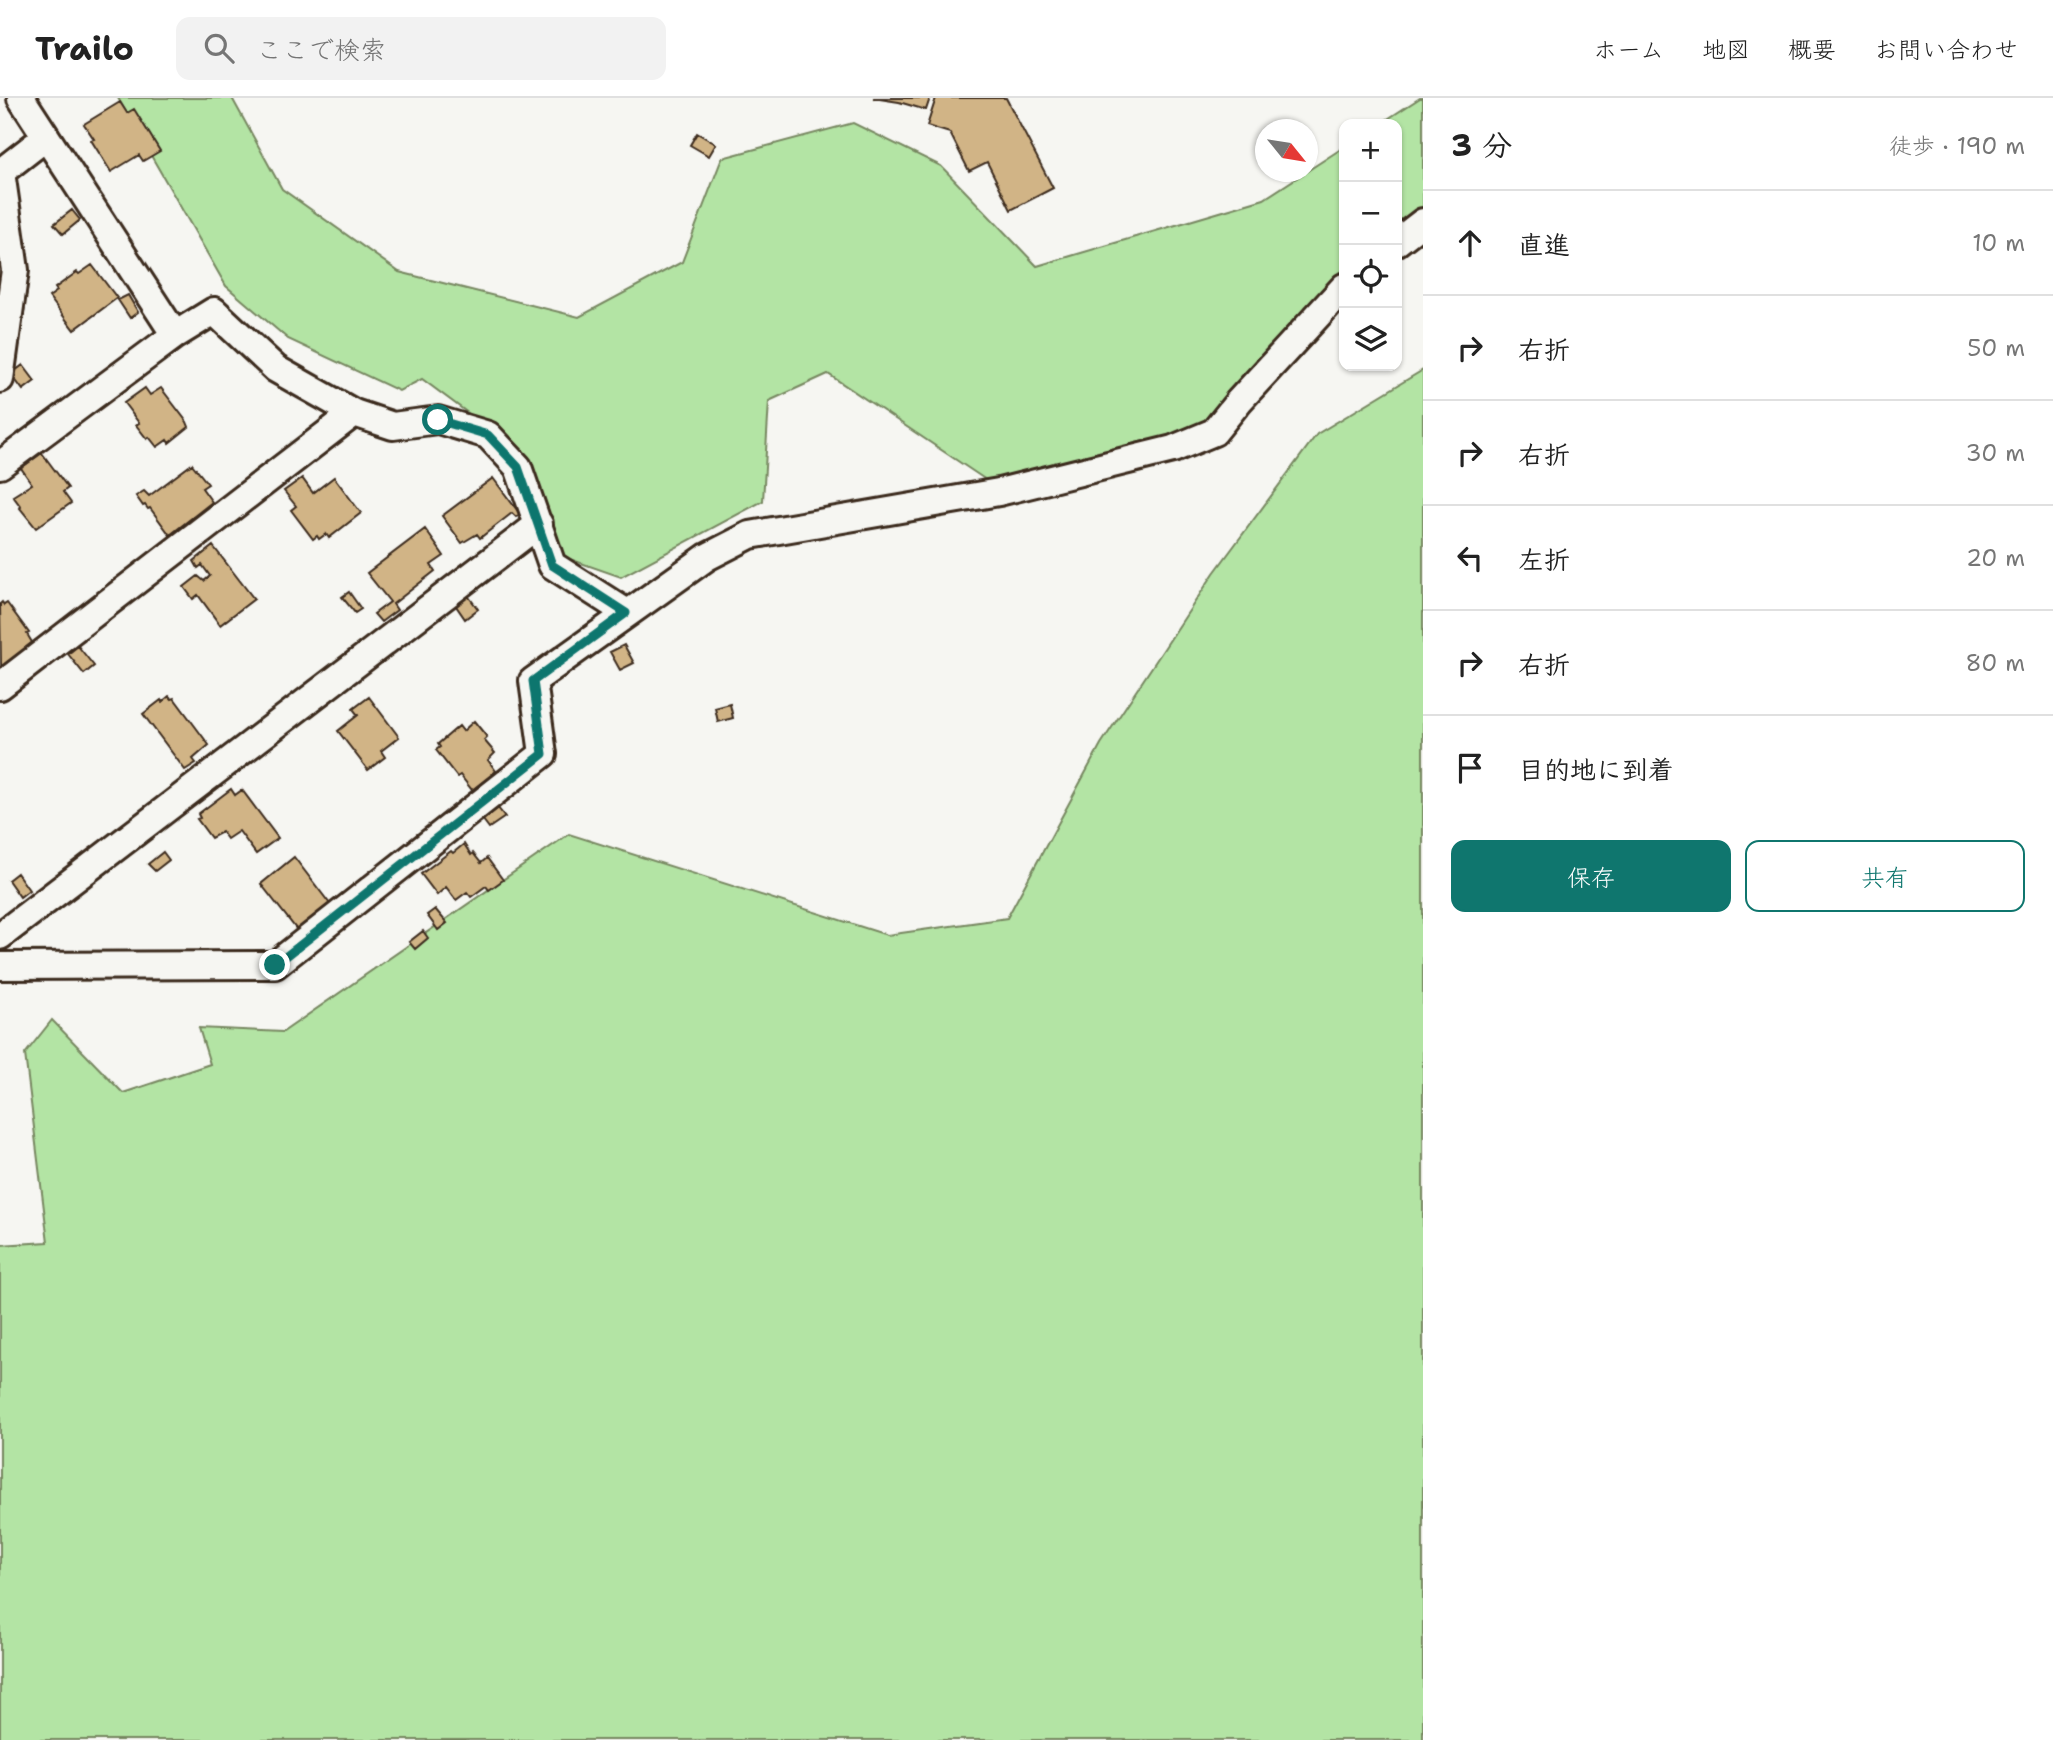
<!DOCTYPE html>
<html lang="ja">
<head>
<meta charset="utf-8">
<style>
	:root { --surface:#fff; --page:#f2f2f2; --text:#222; --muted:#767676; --line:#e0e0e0; --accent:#0f766e }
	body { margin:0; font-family:"Shantell Sans","Klee One",sans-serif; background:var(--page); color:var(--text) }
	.controls { position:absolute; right:21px; top:21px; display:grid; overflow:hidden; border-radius:14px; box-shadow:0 2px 5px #0004 }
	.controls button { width:63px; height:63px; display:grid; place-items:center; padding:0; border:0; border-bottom:2px solid var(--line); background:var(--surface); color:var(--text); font:35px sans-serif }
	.compass { position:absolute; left:1255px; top:21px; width:63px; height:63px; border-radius:50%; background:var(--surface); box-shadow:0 2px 5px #0004; rotate:120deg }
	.stop { position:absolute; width:21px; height:21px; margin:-16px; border:5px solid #0f766e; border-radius:50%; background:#fff }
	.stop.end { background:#0f766e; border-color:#fff; box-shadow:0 2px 7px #0008 }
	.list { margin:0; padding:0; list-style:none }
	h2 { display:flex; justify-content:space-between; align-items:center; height:91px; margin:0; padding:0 28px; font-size:30px }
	h2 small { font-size:23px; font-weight:400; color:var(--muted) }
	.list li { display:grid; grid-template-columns:46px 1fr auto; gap:21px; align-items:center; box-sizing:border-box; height:105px; padding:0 28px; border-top:2px solid var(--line) }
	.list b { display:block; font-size:26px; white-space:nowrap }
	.list em { font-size:23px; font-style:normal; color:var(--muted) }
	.actions { display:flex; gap:14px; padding:21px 28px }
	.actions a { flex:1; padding:16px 0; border:2px solid var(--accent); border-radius:14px; text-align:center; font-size:24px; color:var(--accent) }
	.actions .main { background:var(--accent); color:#fff }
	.icon { flex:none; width:38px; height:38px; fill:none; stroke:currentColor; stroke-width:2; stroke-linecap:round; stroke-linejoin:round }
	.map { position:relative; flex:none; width:1423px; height:1642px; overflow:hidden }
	header { display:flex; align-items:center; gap:42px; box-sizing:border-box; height:98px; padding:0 35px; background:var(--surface); border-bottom:2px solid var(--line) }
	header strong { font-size:33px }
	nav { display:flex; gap:38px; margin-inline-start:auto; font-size:24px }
	.search { width:490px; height:63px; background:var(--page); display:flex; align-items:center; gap:18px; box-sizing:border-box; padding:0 24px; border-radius:14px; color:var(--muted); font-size:26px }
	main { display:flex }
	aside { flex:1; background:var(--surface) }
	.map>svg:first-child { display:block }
	.green { fill:#b3e4a4; stroke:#778761; stroke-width:2 }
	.building { fill:#d1b486; stroke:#3b2a1e; stroke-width:2 }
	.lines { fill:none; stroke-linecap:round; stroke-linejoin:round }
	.street-casing { stroke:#3b2a1e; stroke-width:32 }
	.street { stroke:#f6f6f2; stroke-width:26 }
	.route { stroke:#0f766e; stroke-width:9 }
</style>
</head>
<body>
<header>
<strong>Trailo</strong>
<div class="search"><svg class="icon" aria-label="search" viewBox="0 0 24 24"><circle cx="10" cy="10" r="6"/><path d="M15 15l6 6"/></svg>ここで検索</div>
<nav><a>ホーム</a><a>地図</a><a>概要</a><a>お問い合わせ</a></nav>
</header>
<main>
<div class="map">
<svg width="1423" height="1642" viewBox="0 0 1423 1642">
	<rect width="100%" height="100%" fill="#f6f6f2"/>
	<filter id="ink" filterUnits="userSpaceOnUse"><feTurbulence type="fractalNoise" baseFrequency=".0143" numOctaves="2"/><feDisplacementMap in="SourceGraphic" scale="14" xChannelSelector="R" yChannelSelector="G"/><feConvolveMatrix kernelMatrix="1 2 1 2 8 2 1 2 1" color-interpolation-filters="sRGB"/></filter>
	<g filter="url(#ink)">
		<path class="green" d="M118 0H232L282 91 399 174 579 219 682 164 722 60 853 25 941 68 1037 168 1264 101 1344 49V171L1210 327 992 386 828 276 769 303 763 403 621 479 558 457 527 359 422 281 399 293 288 241 226 188Z
			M1420 0H1423V112L1397 126V26H1380Z
			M1423 272V1642H0V1147L48 1144 25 956 52 922 123 995 210 966 199 930 283 934 569 736 887 837 1007 820 1101 646 1214 475 1317 336Z"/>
		<path class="building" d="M873 0H930L926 12 899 4Z
			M936 0H1006L1053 90 1011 112 987 64 969 73 950 35 927 28Z
			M120 4 127 15 134 11 160 53 143 63 139 57 111 74 91 42 94 41 84 26Z
			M697 35 716 46 709 58 690 47Z
			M72 112 80 122 63 136 54 126Z
			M92 167 117 200 74 232 49 199 57 193 55 190 77 174 79 176Z
			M128 197 138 214 130 220 118 202Z
			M23 267 35 283 23 292 11 276Z
			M145 290 150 297 161 290 187 324 189 329 169 345 167 342 157 349 149 339 147 341 136 327 139 325 124 305Z
			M42 355 68 390 63 394 71 405 36 430 20 410 21 409 13 398 32 386 21 370Z
			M192 366 208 386 202 390 212 404 170 437 150 410 148 411 145 407 143 408 136 398 144 393 149 398Z
			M334 379 361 415 329 440 326 436 319 441 317 438 313 441 291 412 296 408 284 393 302 380 313 395Z
			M493 380 520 416 516 419 512 415 480 440 477 436 462 445 442 418Z
			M425 431 444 458 431 467 435 473 393 506 397 512 381 524 374 516 390 504 367 475Z
			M213 448 254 501 220 527 198 497 193 501 184 489 198 478 204 483 210 478 202 467 198 470 194 463Z
			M349 494 361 511 355 515 342 499Z
			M466 495 478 511 465 521 454 505Z
			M2 504 4 507 7 505 29 535 27 536 33 546 1 570 0 506Z
			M624 547 634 565 620 572 610 554Z
			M78 548 94 568 84 576 68 556Z
			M169 598 172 601 174 600 209 647 193 661 196 665 185 672 143 616 161 602 162 604Z
			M369 599 399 639 381 653 385 659 368 672 338 633 358 617 353 611Z
			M730 606 733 620 718 624 715 610Z
			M474 623 487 639 484 642 495 655 488 662 496 673 472 692 460 677 457 679 436 652 440 649 438 646 459 628 463 633Z
			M231 691 235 697 242 692 278 740 256 756 239 733 227 741 222 734 211 740 197 721 200 720 198 716Z
			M498 710 505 719 489 730 483 722Z
			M464 746 471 757 473 755 481 765 487 760 503 782 489 792 486 788 471 799 467 794 456 802 446 789 437 797 421 776 451 753 453 755Z
			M163 754 169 762 155 773 148 766Z
			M294 759 330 806 297 832 261 786Z
			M17 775 29 792 20 799 8 782Z
			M435 811 447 825 438 832 427 817Z
			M423 833 428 840 415 851 409 844Z"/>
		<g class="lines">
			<defs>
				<path id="street" d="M21 0 175 237
					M1397 144 1423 124
					M0 281 15 172 1 74 46 39
					M0 367 175 237 214 213 276 271 354 315 393 328 438 322 488 337 518 369 552 467 627 515
					M0 588 354 315
					M0 838 539 426
					M0 868 275 867 543 656 533 583 707 459 750 437 999 394 1173 351 1214 334 1239 303 1344 189"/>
			</defs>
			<use href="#street" class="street-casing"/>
			<use href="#street" class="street"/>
		</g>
	</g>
	<g class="lines" filter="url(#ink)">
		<path class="route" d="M275 867 543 656 533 583 626 515 552 467 518 369 488 337 438 322"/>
	</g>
</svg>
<div class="controls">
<button>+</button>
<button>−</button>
<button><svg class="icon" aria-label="locate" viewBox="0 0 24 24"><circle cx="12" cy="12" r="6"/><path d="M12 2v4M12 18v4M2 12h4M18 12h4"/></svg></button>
<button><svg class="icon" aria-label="layers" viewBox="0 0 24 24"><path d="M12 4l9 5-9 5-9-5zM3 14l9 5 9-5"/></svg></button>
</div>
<svg class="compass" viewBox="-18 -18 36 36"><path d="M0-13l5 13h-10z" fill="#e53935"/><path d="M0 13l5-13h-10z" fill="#767676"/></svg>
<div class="stop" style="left:438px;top:322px"></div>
<div class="stop end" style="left:275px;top:867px"></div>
</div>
<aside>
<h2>3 分<small>徒歩 · 190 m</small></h2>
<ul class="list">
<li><svg class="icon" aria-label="ahead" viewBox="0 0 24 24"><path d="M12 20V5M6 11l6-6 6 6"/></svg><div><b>直進</b></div><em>10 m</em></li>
<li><svg class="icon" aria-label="right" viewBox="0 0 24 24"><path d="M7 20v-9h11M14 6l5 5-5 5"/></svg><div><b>右折</b></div><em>50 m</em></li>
<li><svg class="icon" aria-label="right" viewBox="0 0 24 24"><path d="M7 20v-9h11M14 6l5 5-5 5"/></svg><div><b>右折</b></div><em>30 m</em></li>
<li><svg class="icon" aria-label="left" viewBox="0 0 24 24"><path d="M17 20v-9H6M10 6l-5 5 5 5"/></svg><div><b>左折</b></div><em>20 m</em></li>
<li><svg class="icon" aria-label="right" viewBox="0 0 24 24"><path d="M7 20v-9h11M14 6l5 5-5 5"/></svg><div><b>右折</b></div><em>80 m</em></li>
<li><svg class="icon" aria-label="arrive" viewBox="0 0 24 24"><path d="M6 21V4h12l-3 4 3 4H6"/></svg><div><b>目的地に到着</b></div></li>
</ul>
<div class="actions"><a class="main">保存</a><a>共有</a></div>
</aside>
</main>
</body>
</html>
